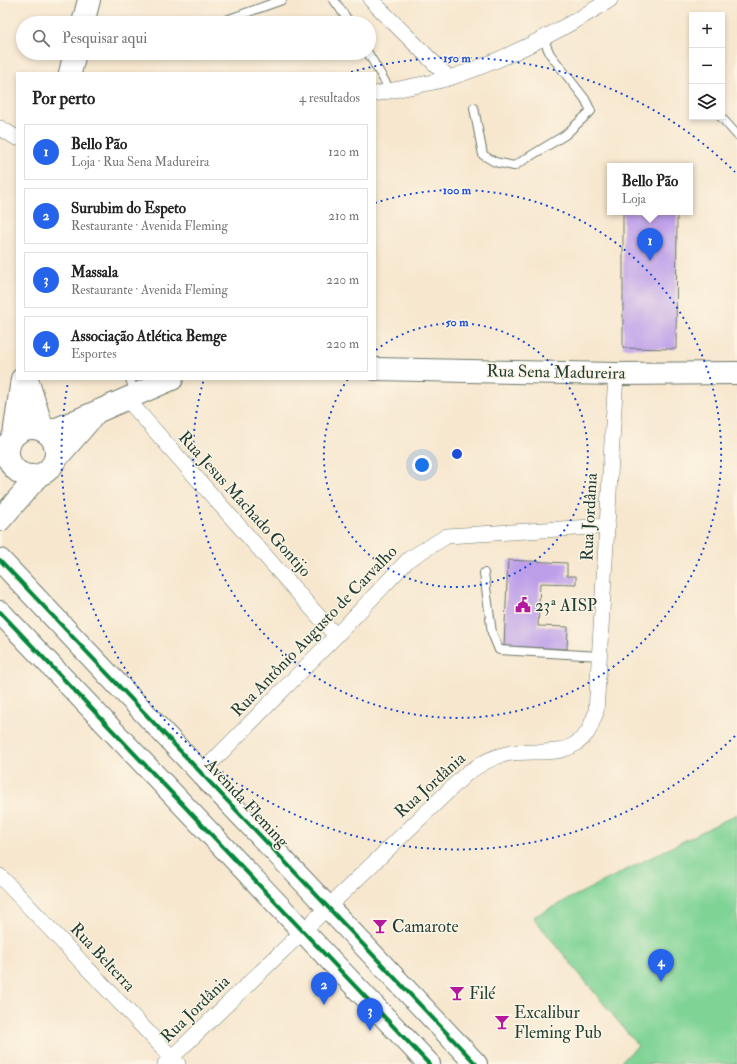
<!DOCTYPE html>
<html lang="pt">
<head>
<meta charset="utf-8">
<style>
	:root { --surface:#fff; --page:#f2f2f2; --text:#222; --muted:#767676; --line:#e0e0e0; --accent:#2563eb }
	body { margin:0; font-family:"IM FELL Double Pica",serif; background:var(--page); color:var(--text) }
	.controls { position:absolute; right:12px; top:12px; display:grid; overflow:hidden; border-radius:0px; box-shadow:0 2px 6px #0003 }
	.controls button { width:36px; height:36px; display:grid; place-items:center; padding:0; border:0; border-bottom:1px solid var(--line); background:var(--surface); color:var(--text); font:20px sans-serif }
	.you { position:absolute; left:422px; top:465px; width:14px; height:14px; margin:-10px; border:3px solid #fff; border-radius:50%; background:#1a73e8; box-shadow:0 0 0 6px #1a73e833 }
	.badge { display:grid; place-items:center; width:26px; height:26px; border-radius:50%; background:var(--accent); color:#fff; font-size:13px; font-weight:700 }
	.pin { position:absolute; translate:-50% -33px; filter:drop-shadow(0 1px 2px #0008) }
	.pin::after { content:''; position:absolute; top:21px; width:14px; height:12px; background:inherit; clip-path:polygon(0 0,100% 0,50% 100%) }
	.popup { position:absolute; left:607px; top:163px; width:86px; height:52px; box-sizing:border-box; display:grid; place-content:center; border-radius:0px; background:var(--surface); filter:drop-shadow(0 1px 3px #0005); font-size:13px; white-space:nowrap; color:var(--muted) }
	.popup b { font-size:15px; color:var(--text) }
	.popup::after { content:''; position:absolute; left:50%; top:100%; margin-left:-8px; border:8px solid transparent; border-top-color:var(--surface) }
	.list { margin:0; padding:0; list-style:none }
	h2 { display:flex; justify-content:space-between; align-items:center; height:52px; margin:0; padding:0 16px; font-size:17px }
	h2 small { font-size:13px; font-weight:400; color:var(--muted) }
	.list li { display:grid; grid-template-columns:26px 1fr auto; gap:12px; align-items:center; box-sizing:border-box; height:56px; margin:0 8px 8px; padding:0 8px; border:1px solid var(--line); border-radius:0px }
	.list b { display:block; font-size:15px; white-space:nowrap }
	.list p { margin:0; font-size:13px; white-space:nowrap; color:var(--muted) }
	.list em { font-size:13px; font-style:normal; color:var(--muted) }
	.icon { flex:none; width:22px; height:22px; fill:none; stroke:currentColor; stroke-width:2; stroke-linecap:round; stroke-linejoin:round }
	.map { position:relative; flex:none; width:737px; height:1064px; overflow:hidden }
	.search { position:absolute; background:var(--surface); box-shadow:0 2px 6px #0003; left:16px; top:16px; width:360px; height:44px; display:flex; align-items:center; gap:10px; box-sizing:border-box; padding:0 14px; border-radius:22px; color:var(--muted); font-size:15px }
	.panel { position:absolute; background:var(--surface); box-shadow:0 2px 6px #0003; left:16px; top:72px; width:360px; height:308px; border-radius:0px }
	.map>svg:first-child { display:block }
	.green { fill:#7ed395; stroke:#4e8864 }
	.building { fill:#bd9fe9 }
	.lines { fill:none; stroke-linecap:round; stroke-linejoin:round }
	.lane-casing { stroke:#6b786a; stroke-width:10 }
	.street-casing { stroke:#6b786a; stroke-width:16 }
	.secondary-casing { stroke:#6b786a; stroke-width:24 }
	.lane { stroke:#fff; stroke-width:8 }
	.street { stroke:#fff; stroke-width:15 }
	.secondary { stroke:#fff; stroke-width:22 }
	.cycleway-casing { stroke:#fcf5e5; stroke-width:6 }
	.cycleway { stroke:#00873e; stroke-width:4 }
	.ring { fill:none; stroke:#1d4ed8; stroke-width:2; stroke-dasharray:2 4 }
	.labels { text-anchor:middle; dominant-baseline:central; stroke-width:3; stroke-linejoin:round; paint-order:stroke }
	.street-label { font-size:17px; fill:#1f3d34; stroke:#fcf5e5 }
	.poi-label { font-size:17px; fill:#1f3d34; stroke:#fcf5e5; text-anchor:start }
	.centre { fill:#1d4ed8; stroke:#fcf5e5; stroke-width:2 }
	.ring-label { font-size:12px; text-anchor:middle; font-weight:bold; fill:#1d4ed8; stroke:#fcf5e5; stroke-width:3; stroke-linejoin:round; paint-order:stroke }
</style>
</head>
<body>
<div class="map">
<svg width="737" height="1064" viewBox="0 0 737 1064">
	<rect width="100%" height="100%" fill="#fcf5e5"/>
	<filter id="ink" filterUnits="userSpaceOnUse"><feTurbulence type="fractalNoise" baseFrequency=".025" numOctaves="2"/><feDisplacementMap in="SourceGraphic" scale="8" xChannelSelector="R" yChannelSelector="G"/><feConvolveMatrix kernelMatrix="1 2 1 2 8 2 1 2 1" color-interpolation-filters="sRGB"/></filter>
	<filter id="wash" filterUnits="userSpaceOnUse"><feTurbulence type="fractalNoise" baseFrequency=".012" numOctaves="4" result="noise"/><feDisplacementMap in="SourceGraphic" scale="16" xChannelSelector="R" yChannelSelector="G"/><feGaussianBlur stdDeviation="0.9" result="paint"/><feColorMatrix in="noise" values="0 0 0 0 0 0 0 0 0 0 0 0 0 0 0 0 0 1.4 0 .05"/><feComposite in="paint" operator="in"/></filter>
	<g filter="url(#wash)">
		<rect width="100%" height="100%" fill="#f7e7cf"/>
		<path class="green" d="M737 814V1064H618L638 1046 533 917Z"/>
		<g id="blocks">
			<path class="building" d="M623 212H677L676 349 623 348Z
				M508 560 567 563V576H576V584L540 583 538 626 568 627 567 649 504 646Z"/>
		</g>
	</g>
	<g filter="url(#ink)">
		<use href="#blocks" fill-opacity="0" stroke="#6b786a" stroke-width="1"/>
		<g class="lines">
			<defs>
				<path id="lane" d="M334 0 350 23
					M218 23 282 0
					M368 53 390 90
					M474 108 483 155 495 162 514 166 565 135 591 111 585 99 550 54 543 38
					M721 117 737 135
					M130 379 135 394
					M484 573 492 633 499 650 600 656"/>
				<path id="street" d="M371 0 449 78
					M375 94C399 88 425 85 449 78 506 60 560 31 610 0
					M0 128 17 138
					M126 398 336 636
					M0 444 10 441
					M0 457 10 463
					M201 773 336 636 409 559 447 536 608 526
					M0 876 178 1064
					M165 1064 467 773C480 765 491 757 506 754 535 748 566 761 587 733 591 727 593 719 596 713L616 374"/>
				<path id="secondary" d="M83 23 89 0
					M70 73 75 53
					M375 369 616 374 737 373
					M27 379 43 430
					M8 452a24 24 0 1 1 48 0a24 24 0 1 1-48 0Z
					M47 433C89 416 130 397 172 379
					M14 435 22 379
					M55 460 94 415
					M0 520 38 476
					M0 560 476 1064
					M0 612 429 1064"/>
			</defs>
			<use href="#lane" class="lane-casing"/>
			<use href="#street" class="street-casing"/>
			<use href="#secondary" class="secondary-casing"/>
			<use href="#lane" class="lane"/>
			<use href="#street" class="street"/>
			<use href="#secondary" class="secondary"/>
			<defs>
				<path id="cycleway" d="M0 560 476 1064
					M0 612 429 1064"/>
			</defs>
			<use href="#cycleway" class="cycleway-casing"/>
			<use href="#cycleway" class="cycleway"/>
		</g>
	</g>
	<g class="ring">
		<path d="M376 350A132 132 0 1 1 348 379"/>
		<path d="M375 203A264 264 0 1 1 204 379"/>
		<path d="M735 736A396 396 0 0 1 68 382M351 72A396 396 0 0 1 735 172"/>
	</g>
	<defs>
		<symbol id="civic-bare" viewBox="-9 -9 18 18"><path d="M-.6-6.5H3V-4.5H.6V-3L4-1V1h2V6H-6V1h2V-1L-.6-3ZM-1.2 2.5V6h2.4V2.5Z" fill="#b5179e" stroke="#fcf5e5" stroke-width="2.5" paint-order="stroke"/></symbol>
		<symbol id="bar-bare" viewBox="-9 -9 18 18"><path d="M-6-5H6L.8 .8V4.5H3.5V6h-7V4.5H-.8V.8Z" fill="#b5179e" stroke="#fcf5e5" stroke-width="2.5" paint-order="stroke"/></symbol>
	</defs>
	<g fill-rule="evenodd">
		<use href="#civic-bare" x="512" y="594" width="22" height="22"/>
		<use href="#bar-bare" x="369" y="915" width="22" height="22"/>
		<use href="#bar-bare" x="446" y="982" width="22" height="22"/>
		<use href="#bar-bare" x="491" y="1011" width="22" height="22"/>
	</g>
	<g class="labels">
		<g class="street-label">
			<text transform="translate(556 372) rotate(1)">Rua Sena Madureira</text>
			<text transform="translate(245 504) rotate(48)">Rua Jesus Machado Gontijo</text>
			<text transform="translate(589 517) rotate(-87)">Rua Jordânia</text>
			<text transform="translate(314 631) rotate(-46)">Rua Antônio Augusto de Carvalho</text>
			<text transform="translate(430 785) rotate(-42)">Rua Jordânia</text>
			<text transform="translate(247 803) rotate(47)">Avenida Fleming</text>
			<text transform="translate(103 957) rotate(47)">Rua Belterra</text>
			<text transform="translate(195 1009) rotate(-44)">Rua Jordânia</text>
		</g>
		<g class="poi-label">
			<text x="535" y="605">23ª AISP</text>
			<text x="392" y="926">Camarote</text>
			<text x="469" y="993">Filé</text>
			<text x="514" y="1012">Excalibur<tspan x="514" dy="20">Fleming Pub</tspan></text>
		</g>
	</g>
	<circle cx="457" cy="454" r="6" class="centre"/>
	<g class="ring-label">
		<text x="457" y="62">150 m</text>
		<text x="457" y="194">100 m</text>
		<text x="457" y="326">50 m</text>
	</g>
</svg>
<div class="controls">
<button>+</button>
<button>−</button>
<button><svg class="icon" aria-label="layers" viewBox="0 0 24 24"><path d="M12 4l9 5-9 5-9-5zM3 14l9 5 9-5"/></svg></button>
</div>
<div class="you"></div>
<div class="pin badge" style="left:650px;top:261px">1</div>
<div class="popup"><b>Bello Pão</b>Loja</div>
<div class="pin badge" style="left:324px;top:1005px">2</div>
<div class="pin badge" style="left:370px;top:1031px">3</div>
<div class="pin badge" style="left:661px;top:982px">4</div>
<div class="search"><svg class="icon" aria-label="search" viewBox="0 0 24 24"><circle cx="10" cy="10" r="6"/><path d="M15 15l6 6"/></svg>Pesquisar aqui</div>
<section class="panel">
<h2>Por perto<small>4 resultados</small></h2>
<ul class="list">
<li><span class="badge">1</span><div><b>Bello Pão</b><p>Loja · Rua Sena Madureira</p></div><em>120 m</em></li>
<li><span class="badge">2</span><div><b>Surubim do Espeto</b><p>Restaurante · Avenida Fleming</p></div><em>210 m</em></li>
<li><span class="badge">3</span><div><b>Massala</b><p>Restaurante · Avenida Fleming</p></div><em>220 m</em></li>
<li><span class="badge">4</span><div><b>Associação Atlética Bemge</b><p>Esportes</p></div><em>220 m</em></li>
</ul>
</section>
</div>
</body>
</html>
